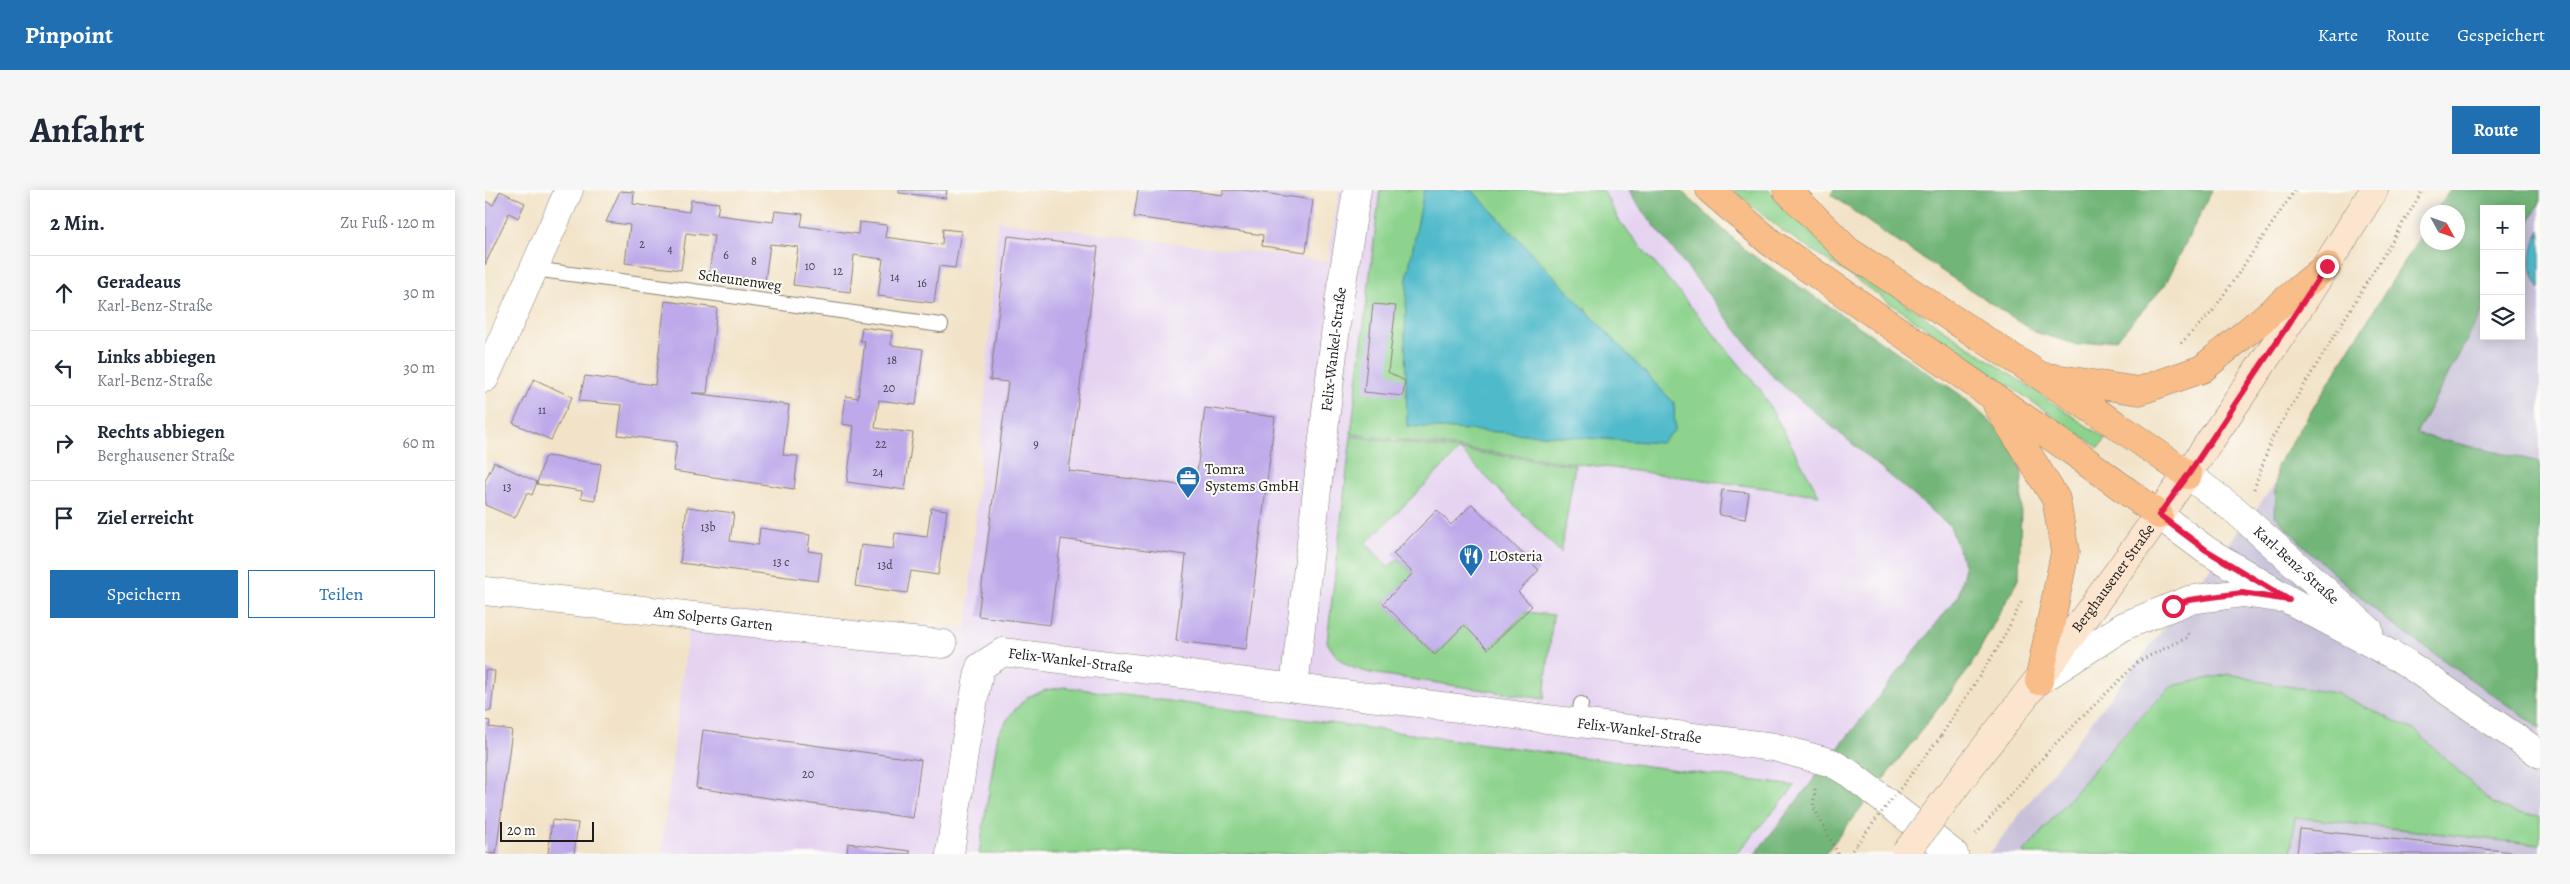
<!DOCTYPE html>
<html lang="de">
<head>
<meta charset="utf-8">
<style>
	:root { --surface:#fff; --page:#f6f6f7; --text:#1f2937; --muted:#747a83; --line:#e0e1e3; --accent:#1f6fb2 }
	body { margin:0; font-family:Alegreya,serif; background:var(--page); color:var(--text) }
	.controls { position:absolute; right:15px; top:15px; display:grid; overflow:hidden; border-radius:0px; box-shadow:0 2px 12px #0003 }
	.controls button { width:45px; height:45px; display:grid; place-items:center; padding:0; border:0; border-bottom:1px solid var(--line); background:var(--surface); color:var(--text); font:25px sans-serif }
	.compass { position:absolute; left:1935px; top:15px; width:45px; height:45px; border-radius:50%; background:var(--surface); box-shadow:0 2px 12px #0003; rotate:130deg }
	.scale { position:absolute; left:15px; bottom:12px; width:94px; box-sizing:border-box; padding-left:5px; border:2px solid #1c1c1c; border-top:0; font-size:14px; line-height:18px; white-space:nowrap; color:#1c1c1c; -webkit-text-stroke:4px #fdfcf7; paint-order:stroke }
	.stop { position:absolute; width:15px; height:15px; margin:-11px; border:4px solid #e11d48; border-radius:50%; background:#fff }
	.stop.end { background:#e11d48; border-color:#fff; box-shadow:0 1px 5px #0008 }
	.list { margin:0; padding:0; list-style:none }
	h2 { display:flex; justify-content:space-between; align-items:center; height:65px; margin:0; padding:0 20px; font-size:21px }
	h2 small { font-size:16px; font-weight:400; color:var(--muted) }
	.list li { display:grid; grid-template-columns:32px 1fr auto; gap:15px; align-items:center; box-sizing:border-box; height:75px; padding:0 20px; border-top:1px solid var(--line) }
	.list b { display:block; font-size:19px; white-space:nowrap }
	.list p { margin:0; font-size:16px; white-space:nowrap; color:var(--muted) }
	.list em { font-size:16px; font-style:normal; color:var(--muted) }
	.actions { display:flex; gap:10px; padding:15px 20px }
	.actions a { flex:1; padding:11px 0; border:1px solid var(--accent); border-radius:0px; text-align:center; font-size:18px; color:var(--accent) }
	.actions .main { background:var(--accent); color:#fff }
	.icon { flex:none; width:28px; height:28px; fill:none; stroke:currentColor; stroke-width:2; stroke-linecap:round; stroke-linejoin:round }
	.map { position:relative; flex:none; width:2055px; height:664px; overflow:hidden; border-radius:0px }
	header { display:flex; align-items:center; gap:30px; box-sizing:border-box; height:70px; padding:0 25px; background:var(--accent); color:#fff }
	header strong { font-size:24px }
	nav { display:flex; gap:28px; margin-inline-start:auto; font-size:18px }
	.intro { display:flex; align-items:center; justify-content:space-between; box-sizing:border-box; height:120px; padding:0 30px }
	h1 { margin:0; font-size:35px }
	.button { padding:12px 22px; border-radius:0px; background:var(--accent); color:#fff; font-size:18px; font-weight:700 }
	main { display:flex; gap:30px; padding:0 30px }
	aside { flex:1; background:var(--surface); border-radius:0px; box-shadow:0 2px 12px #0003 }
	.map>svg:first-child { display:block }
	.built { fill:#e5d3f1 }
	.industrial { fill:#c7c0d9; fill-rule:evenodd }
	.green { fill:#8dd38d; stroke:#547854 }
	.forest { fill:#72b578; stroke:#47684a }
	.water { fill:#4fbaca; stroke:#366b73 }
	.building { fill:#beaaea }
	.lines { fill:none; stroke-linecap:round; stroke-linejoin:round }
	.service-casing { stroke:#878072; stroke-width:16 }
	.minor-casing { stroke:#878072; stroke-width:29 }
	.secondary-casing { stroke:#878072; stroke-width:29 }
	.motorway-casing { stroke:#878072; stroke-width:29 }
	.path { stroke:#878072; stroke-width:3; stroke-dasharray:1 4; stroke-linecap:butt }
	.service { stroke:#fff; stroke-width:14 }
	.minor { stroke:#fff; stroke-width:28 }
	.secondary { stroke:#fce5cf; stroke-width:28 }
	.motorway { stroke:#f8bd88; stroke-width:28 }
	.secondary-bridge-casing { stroke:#878072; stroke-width:29; stroke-linecap:butt }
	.path-bridge { stroke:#878072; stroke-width:3; stroke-dasharray:1 4; stroke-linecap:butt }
	.secondary-bridge { stroke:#fce5cf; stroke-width:28 }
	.route { stroke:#e11d48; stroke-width:6 }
	.labels { text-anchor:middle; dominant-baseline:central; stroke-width:4; stroke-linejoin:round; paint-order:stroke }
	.number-label { font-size:12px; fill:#444050 }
	.street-label { font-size:15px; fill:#1c1c1c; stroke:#fdfcf7 }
	.poi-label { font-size:15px; fill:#1c1c1c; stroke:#fdfcf7; text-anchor:start }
</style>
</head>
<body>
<header>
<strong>Pinpoint</strong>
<nav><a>Karte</a><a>Route</a><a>Gespeichert</a></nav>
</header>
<div class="intro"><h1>Anfahrt</h1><a class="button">Route</a></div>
<main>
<aside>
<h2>2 Min.<small>Zu Fuß · 120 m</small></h2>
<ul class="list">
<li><svg class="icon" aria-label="ahead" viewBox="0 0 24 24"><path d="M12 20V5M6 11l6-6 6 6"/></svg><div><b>Geradeaus</b><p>Karl-Benz-Straße</p></div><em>30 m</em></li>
<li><svg class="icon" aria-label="left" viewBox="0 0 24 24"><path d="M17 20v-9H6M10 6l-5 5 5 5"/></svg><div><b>Links abbiegen</b><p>Karl-Benz-Straße</p></div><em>30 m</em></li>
<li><svg class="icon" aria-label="right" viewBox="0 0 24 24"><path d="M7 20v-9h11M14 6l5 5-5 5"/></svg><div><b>Rechts abbiegen</b><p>Berghausener Straße</p></div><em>60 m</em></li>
<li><svg class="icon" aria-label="arrive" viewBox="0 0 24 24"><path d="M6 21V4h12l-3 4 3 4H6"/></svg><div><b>Ziel erreicht</b></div></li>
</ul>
<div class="actions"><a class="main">Speichern</a><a>Teilen</a></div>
</aside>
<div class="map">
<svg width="2055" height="664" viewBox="0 0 2055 664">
	<rect width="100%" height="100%" fill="#fdfcf7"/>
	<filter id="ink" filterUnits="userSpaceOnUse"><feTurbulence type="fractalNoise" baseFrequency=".02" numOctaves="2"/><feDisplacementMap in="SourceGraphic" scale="10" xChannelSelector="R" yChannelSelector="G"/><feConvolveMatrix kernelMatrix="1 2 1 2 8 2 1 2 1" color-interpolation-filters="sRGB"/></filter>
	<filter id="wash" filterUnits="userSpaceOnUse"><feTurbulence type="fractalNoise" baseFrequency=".0096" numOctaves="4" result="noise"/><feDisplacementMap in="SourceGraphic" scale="20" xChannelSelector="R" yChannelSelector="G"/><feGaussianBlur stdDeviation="1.12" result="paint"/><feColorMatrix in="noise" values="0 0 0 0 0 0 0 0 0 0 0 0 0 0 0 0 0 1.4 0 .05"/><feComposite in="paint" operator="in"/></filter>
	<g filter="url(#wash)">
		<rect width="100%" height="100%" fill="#f2e3c8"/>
		<path class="built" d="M854 0H1144L1147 7 1289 188 1465 336 1480 377 1473 406 1270 664H176L206 417 482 439 513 31 843 71Z"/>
		<path class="industrial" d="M1990 0H2055V664H1504L1904 147 1972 52ZM1999 19H2036V146H1999Z"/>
		<path class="green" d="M895 0H1118L1135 32 1275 199 1334 305 866 244Z
			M1248 0H1284L1347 64 1621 249 1614 258 1363 84 1295 39Z
			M866 246 1090 275 1076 363 975 260 881 353 903 377 913 369 928 383 898 413 950 465 979 435 1004 459 1041 422 1068 425 1059 509 885 483C860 476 855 474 842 452Z
			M1745 484 1787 494 1851 503 1931 541 2007 613 2030 623 2055 626V655L1810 627 1806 664H1538L1637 546 1687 496Z
			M580 497 1310 596 1251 664H494L513 544 526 524 542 507 561 500Z"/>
		<path class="forest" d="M1144 0H1195L1263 62 1476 205 1523 248 1537 284 1534 388 1484 479 1340 664H1270L1473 406 1480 377 1465 336 1289 188 1147 7Z
			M1349 0H1727L1680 95 1632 149 1593 155 1550 142 1396 41 1346 5Z
			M1965 0H2055V12L2036 47V19H1999V118L1931 244 2055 272V538L1903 431 1826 363 1790 326 1792 276 1942 35V52H1972V22H1950Z"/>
		<path class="water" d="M939 0H987L1189 213 1190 240 1176 253 922 236 920 145 922 88Z
			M2055 40V99C2042 79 2044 61 2055 40Z"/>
		<g id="blocks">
			<path class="building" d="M414 0H462L461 8 414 3Z
				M653 0H700L738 5V0H757L828 10 821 62 777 56 778 45 649 27Z
				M15 1 40 13 33 28 24 23 0 75V11L8 15Z
				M135 1 149 2 148 14 204 22 206 10 234 13 232 25 288 32 290 21 318 24 316 36 373 44 374 32 402 35 400 47 457 55 458 39 476 41 470 78 454 76 449 113 393 106 398 69 369 65 365 102 308 95 313 57 306 56 285 54 280 91 224 84 229 46 208 44 201 43 196 80 140 73 145 35 121 32Z
				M523 46 613 57 584 281 710 297 720 218 790 227 761 459 691 451 701 365 576 349 565 435 493 426 523 192 505 190Z
				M180 111 232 118 222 203H207L304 215 298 265 313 266 309 299 188 281 192 252 133 245 137 215 94 211 100 186 170 195Z
				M888 114 911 116 903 182 920 191 918 206 879 202Z
				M377 137 407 141 406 155 438 159 431 215 394 210 390 238 428 243 420 300 362 292 369 236 357 234 361 206 373 208 380 151H375Z
				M49 189 87 207 66 250 28 233Z
				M62 266 116 274 110 310 96 308 97 301 52 294 59 268Z
				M9 272 52 292 47 305 42 303 30 328 0 315V291Z
				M1237 300 1264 303 1260 329 1234 325Z
				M987 314 1054 380 1033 402 1047 416 1003 459 979 435 950 465 898 413 928 383 908 364 952 320 966 335Z
				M202 317 249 323 245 351 273 355 275 338 325 345 323 361 337 363 333 391 195 373Z
				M446 318 462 320 453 385 426 381 422 403 370 396 376 355 408 359 410 343 442 347Z
				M0 480 10 481 6 521H0Z
				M0 530 5 531 4 537 27 540 11 664 0 663Z
				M218 540 436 570 428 628 211 598Z
				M67 630 93 633 89 664H63Z
				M1815 639 2036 663V664H1812Z
				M363 653 425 661V664H362Z"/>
		</g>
	</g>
	<g filter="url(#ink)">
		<use href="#blocks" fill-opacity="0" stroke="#878072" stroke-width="1"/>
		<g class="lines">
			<defs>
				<path id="service" d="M49 79 456 135
					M1093 532 1096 514"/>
				<g id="minor">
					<path d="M0 188 84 0"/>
					<path id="s1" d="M1703 285 1751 321 1884 440"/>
					<path d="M1674 325 1721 360 1804 410 1917 470 2055 564"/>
					<path id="s2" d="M0 401 376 446 458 454"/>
					<path d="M1554 491 1639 436 1704 410 1757 403 1793 408"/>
					<path id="s3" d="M809 497 854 111 872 0"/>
					<path id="s4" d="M465 664 480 556 495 477 518 462 1289 557 1347 573 1364 583 1469 664"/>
				</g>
				<g id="secondary">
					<path id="s5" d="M1488 573C1633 390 1766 198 1889 0"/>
				</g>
				<path id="motorway" d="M1225 0 1285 52 1597 268 1674 325
					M1302 0 1363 61 1639 240 1703 285
					M1563 187 1654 201 1717 179 1842 76
					M1512 215 1571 309 1580 362 1554 491"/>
			</defs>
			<use href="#service" class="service-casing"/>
			<use href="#minor" class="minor-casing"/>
			<use href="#secondary" class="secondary-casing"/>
			<use href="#motorway" class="motorway-casing"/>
			<path class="path" d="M1696 153 1727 122 1810 0
				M1769 299 1787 248 1938 0
				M1456 546 1515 454 1538 409
				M1330 599 1328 616 1353 664
				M1491 644 1567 557 1654 471 1703 447V443
				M1364 664 1372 654"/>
			<use href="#service" class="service"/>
			<use href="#minor" class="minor"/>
			<use href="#secondary" class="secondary"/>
			<use href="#motorway" class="motorway"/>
			<defs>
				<path id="secondary-bridge" d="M1420 664 1488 573"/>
			</defs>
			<use href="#secondary-bridge" class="secondary-bridge-casing"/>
			<path class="path-bridge" d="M1372 654 1456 546"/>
			<use href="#secondary-bridge" class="secondary-bridge"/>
		</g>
	</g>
	<g class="lines" filter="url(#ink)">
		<path class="route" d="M1688 416 1704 410 1757 403 1804 410 1721 360 1674 325 1703 285 1842 76"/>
	</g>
	<defs>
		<symbol id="office-pin" viewBox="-11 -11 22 30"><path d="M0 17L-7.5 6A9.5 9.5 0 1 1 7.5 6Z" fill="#1f6fb2" stroke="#fdfcf7"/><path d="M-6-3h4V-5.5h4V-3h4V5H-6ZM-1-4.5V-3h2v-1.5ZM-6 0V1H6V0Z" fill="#fff"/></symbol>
		<symbol id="restaurant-pin" viewBox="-11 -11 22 30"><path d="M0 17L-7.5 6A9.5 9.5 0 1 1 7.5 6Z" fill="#1f6fb2" stroke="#fdfcf7"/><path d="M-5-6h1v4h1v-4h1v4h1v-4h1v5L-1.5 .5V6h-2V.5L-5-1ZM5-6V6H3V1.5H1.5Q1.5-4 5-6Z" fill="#fff"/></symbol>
	</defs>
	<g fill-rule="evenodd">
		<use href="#office-pin" x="689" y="274" width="28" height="38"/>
		<use href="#restaurant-pin" x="972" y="352" width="28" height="38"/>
	</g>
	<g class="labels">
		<g class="number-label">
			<text x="157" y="54">2</text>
			<text x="185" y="59">4</text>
			<text x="241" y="65">6</text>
			<text x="269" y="71">8</text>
			<text x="325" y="76">10</text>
			<text x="353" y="81">12</text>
			<text x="410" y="87">14</text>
			<text x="437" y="93">16</text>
			<text x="407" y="170">18</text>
			<text x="404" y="198">20</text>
			<text x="57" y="220">11</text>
			<text x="396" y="254">22</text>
			<text x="551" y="254">9</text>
			<text x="393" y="282">24</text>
			<text x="22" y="297">13</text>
			<text x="223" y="337">13b</text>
			<text x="296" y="372">13 c</text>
			<text x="400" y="375">13d</text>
			<text x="323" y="584">20</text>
		</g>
		<g class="street-label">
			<text transform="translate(255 90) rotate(8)">Scheunenweg</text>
			<text stroke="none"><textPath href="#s3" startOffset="340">Felix-Wankel-Straße</textPath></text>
			<text stroke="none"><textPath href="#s1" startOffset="141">Karl-Benz-Straße</textPath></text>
			<text stroke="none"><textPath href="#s5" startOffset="232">Berghausener Straße</textPath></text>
			<text stroke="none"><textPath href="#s2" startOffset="230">Am Solperts Garten</textPath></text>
			<text stroke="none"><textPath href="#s4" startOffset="285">Felix-Wankel-Straße</textPath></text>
			<text stroke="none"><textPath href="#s4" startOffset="858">Felix-Wankel-Straße</textPath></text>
		</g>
		<g class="poi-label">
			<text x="720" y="279">Tomra<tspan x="720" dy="17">Systems GmbH</tspan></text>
			<text x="1004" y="366">L'Osteria</text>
		</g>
	</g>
</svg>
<div class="controls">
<button>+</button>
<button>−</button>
<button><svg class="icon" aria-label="layers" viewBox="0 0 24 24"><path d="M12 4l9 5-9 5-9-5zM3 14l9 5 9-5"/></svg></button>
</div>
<svg class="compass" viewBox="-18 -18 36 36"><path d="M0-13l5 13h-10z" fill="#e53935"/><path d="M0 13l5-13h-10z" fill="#747a83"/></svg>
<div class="scale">20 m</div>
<div class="stop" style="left:1688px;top:416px"></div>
<div class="stop end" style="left:1842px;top:76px"></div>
</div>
</main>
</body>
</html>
